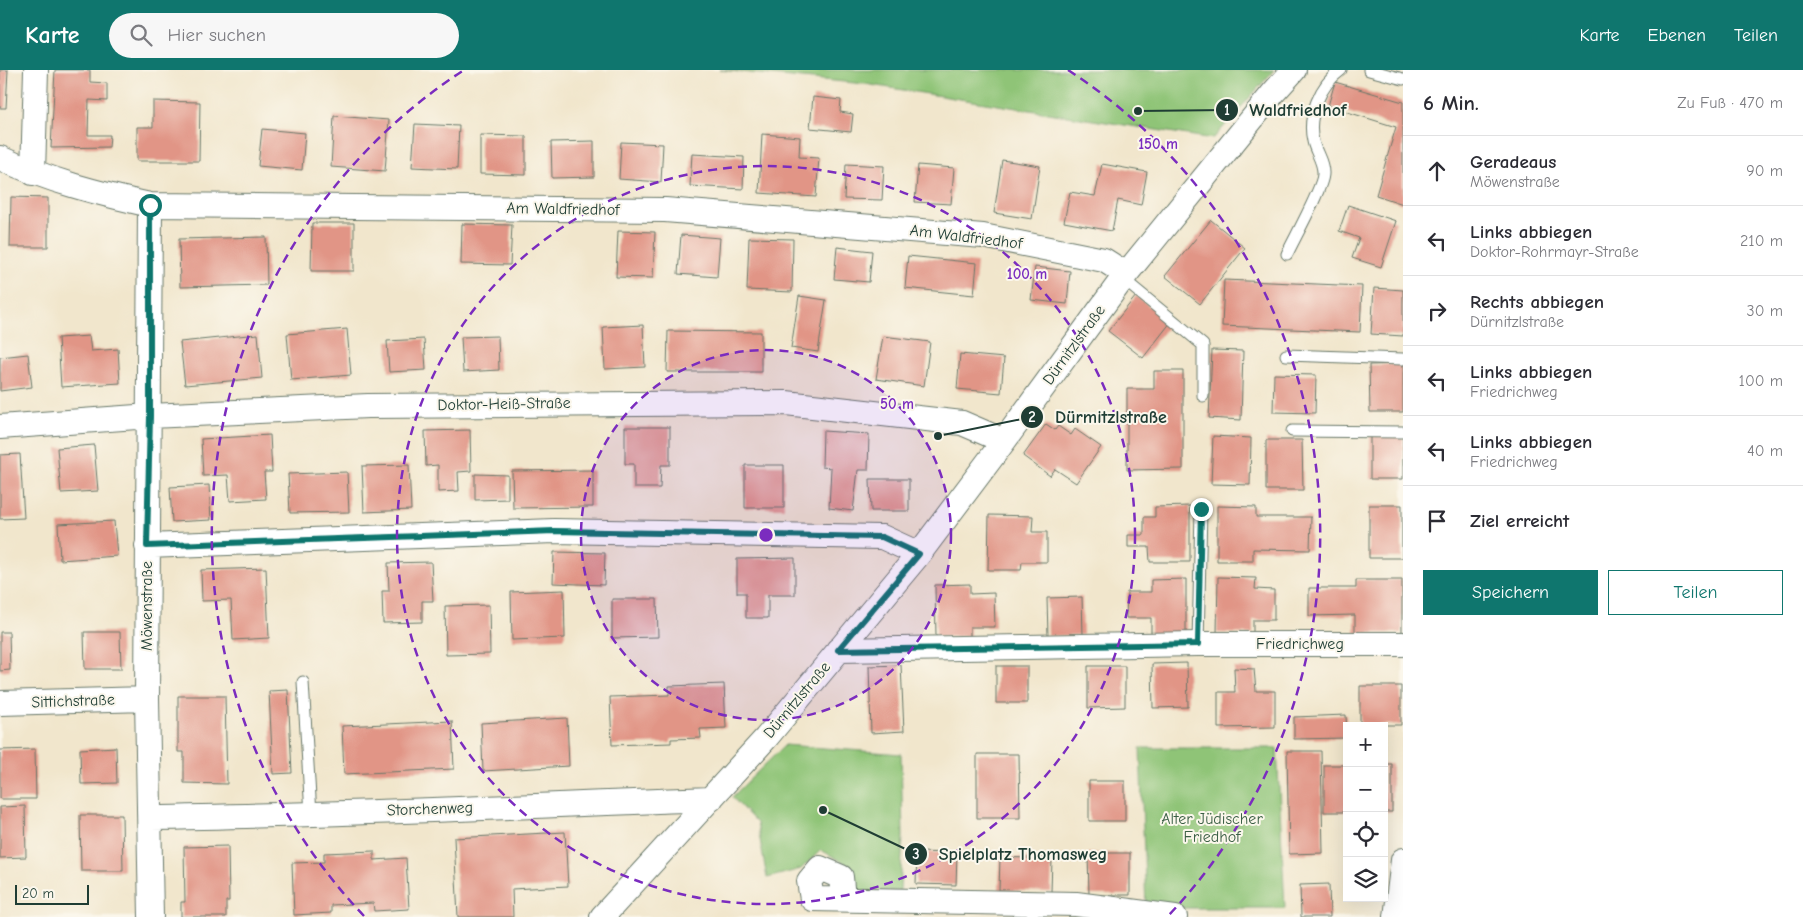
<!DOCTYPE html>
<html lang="de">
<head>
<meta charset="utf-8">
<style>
	:root { --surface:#fff; --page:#f7f7f7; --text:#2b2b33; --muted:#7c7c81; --line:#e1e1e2; --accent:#0f766e }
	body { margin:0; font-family:"Comic Neue",sans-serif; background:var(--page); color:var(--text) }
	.controls { position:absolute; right:15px; bottom:15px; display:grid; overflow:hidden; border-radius:0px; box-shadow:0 5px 20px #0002 }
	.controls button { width:45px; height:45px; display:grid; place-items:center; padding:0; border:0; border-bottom:1px solid var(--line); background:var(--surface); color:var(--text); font:25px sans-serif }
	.scale { position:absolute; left:15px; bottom:12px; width:74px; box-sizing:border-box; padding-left:5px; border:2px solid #1f3d34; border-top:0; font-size:14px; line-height:18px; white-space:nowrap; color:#1f3d34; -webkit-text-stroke:4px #fbf7ec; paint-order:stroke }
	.stop { position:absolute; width:15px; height:15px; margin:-11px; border:4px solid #0f766e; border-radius:50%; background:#fff }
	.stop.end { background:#0f766e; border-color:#fff; box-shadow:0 1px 5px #0008 }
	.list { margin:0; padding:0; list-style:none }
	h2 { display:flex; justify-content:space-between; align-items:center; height:65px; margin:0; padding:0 20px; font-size:21px }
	h2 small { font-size:16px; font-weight:400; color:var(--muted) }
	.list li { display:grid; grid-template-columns:32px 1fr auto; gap:15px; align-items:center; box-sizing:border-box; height:70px; padding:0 20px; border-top:1px solid var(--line) }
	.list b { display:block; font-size:19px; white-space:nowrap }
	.list p { margin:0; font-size:16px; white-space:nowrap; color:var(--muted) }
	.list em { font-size:16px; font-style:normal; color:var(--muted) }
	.actions { display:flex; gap:10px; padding:15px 20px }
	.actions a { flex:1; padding:11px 0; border:1px solid var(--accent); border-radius:0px; text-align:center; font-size:18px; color:var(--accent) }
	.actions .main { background:var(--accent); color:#fff }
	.icon { flex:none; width:28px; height:28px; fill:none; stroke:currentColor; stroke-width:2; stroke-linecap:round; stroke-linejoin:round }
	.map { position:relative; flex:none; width:1403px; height:847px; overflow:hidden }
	header { display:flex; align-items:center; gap:30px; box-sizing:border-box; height:70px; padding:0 25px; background:var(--accent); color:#fff }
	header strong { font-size:24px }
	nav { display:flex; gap:28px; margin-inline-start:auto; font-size:18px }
	.search { width:350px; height:45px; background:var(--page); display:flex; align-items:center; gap:12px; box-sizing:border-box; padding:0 18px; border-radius:28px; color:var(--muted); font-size:19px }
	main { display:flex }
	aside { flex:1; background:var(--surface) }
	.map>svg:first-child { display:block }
	.green { fill:#8fc477; stroke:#578056 }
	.building { fill:#e19586 }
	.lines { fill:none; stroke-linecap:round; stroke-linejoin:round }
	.lane-casing { stroke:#687869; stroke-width:13 }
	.street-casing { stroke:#687869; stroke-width:26 }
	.lane { stroke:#fff; stroke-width:11 }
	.street { stroke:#fff; stroke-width:24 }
	.route { stroke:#0f766e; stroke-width:6 }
	.ring { fill:none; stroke:#7b2cbf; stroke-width:2.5; stroke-dasharray:9 6 }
	.labels { text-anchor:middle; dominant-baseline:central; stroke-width:4; stroke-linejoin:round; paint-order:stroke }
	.street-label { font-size:16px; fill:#1f3d34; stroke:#fbf7ec }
	.park-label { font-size:16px; fill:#3b5f45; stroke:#fbf7ec }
	.centre { fill:#7b2cbf; stroke:#fbf7ec; stroke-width:2.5 }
	.ring-label { font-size:15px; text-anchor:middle; font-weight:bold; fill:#7b2cbf; stroke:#fbf7ec; stroke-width:4; stroke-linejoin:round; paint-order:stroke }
	.leader { fill:none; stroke:#1f3d34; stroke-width:2 }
	.callout-dot { fill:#1f3d34; stroke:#fbf7ec; stroke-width:2 }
	.mark-label { font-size:15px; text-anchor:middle; font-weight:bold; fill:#fff }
	.callout-label { font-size:18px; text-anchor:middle; font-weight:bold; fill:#1f3d34; stroke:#fbf7ec; stroke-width:4; stroke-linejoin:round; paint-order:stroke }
</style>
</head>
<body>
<header>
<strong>Karte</strong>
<div class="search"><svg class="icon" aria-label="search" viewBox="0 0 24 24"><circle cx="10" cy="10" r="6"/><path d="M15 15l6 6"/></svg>Hier suchen</div>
<nav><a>Karte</a><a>Ebenen</a><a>Teilen</a></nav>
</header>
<main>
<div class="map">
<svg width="1403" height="847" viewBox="0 0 1403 847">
	<rect width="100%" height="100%" fill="#fbf7ec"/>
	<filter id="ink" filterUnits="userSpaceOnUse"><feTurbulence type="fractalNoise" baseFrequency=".02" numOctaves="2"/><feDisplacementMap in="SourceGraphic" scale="10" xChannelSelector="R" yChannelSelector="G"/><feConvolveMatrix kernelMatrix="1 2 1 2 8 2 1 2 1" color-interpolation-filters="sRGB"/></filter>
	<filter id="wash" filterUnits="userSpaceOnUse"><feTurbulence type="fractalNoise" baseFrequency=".0096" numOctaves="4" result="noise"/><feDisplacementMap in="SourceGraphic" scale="20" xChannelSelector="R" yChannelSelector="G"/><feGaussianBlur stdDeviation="1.12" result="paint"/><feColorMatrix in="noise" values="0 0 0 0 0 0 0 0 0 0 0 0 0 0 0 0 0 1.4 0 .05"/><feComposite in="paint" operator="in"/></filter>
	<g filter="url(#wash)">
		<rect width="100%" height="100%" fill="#f1e6cc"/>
		<path class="green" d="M719 0H1274L1213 69 865 14Z
			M785 675 901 684 903 766 900 821 854 822 852 797 821 780 801 799 767 808 757 753 732 727Z
			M1140 678H1277L1285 838H1146Z"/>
		<g id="blocks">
			<path class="building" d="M0 0H8L6 38H0Z
				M55 0H90V12L107 13V31L89 30 88 65H110L109 77 51 78Z
				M1335 12 1403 32V134L1376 125 1396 57 1328 36Z
				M813 27 841 30 840 42 853 44 851 62 810 58Z
				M153 31 200 32 199 91H137V57H153Z
				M334 46 389 50 385 101 331 97Z
				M415 54 459 56 457 99 412 97Z
				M262 59 305 63 302 100 258 96Z
				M762 64 800 67 799 87 819 88 816 127 759 123Z
				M480 65 526 66V105L480 104Z
				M594 71V107L552 108 551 72Z
				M621 72 663 74 661 112 619 109Z
				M692 84 744 87 743 119 690 116Z
				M1002 90 1040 96 1032 149 994 143Z
				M846 94 884 96 882 130 844 129Z
				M1102 94 1147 102 1141 135 1118 130 1112 161 1064 152 1070 122 1095 126Z
				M918 95 954 98 951 134 915 132Z
				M11 127 48 128V177H10Z
				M1348 135 1396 151 1381 197 1352 188 1359 168 1339 161Z
				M1211 150 1245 178 1200 234 1165 206Z
				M312 153H354V201H311Z
				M462 154 512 155 510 195 461 194Z
				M618 161 655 162 653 208 616 207Z
				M681 165 720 168 717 207 678 204Z
				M266 167 267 215 180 217 179 169Z
				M749 168 793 169 792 222 747 220Z
				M837 177 872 181 869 212 834 209Z
				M908 186 977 193 974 225 905 218Z
				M1035 197 1070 201 1067 234 1031 230Z
				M1224 210 1362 216 1360 262 1222 256Z
				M1374 218 1403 220V266L1371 264Z
				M799 226 826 230 818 282 791 278Z
				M1136 226 1171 252 1143 288 1108 261Z
				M643 255 645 297 605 299 603 257Z
				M347 259 351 305 291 310 287 264Z
				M668 261 761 262V302H667Z
				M258 264 262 308 185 315 180 272Z
				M89 266 91 281 118 279 120 313 61 317 58 268Z
				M498 266 499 300 463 302 461 267Z
				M883 266 930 272 924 316 876 309Z
				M424 269 426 300 389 302 387 271Z
				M1212 280 1243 281 1241 350 1209 348Z
				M28 284 32 317 0 321V287Z
				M960 284 1004 288 1001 323 957 319Z
				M1403 294V342H1370L1369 295Z
				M1154 301H1183V399L1127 400V319H1154Z
				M1274 304 1316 305 1315 343 1273 342Z
				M1046 354 1055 360 1058 356 1071 365 1075 359 1101 377 1076 413 1055 399 1050 406 1023 386Z
				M625 357H670V395H661L660 418H634V394H625Z
				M470 360 471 401 458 402 459 421 438 422V395L426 396 425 361Z
				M823 361 869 364 868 400H858L853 441 829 438 831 398 822 397Z
				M270 365 272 402H264L266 429 230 431 228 405 203 406 201 369Z
				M1370 365 1403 366V409H1370Z
				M1213 366 1251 368 1250 415 1211 414Z
				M1266 370H1302L1303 420H1266Z
				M94 375 98 421 61 423 57 378Z
				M20 384 24 448 0 449V385Z
				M409 395 411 440 364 442 362 396Z
				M745 395H784V438H745Z
				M593 400V437L513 438 512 401Z
				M347 402 349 442 290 443 288 404Z
				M475 404 508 405V429L475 430Z
				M870 409H909V441H871Z
				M209 415 211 450 172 452 170 417Z
				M1369 435H1402V488H1369Z
				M1190 436V492H1150L1149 477H1128V465H1144V447H1155V437Z
				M1217 436 1256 437V447H1311L1310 480 1253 479V491H1217Z
				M989 445 1033 446 1032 462H1047V492H1022L1021 500H988Z
				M114 451 117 486 60 490 58 454Z
				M554 482 605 483 604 515 553 513Z
				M795 488V525H768V548H746V523H737V489Z
				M431 492 433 531H422V552L383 553 382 521H389L388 493Z
				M266 498 269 568 233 570 231 530 202 531 201 500Z
				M1218 507 1256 508 1255 519 1274 520V550H1253V564L1217 563Z
				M1186 509V563L1151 564V548H1126L1127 522H1151V510Z
				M1356 510H1402V563H1355V545L1309 546V518H1356Z
				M970 514V524L994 523 995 557H970V566L936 567 935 515Z
				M564 520 565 568 512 570 511 522Z
				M1082 527 1083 565 1048 566 1047 528Z
				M612 529H657L658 567 612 568Z
				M489 535 490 584 446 585 445 536Z
				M0 562H9L10 600 0 601Z
				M84 562H120L121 599H85Z
				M1187 593 1188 637 1153 638 1152 594Z
				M901 595 904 661 871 663 869 596Z
				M996 596H1027V633H996Z
				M1088 596H1125V637L1088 638Z
				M1234 598 1254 599 1256 621H1275V657L1218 658V622H1235Z
				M724 614 726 658 700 659 701 668 671 669V673L612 675 610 627 669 625V616Z
				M1360 616H1401V655H1360Z
				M288 620 292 703 273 704 269 621Z
				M178 626H225L227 714 184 713V682H178Z
				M1346 645 1347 668 1294 669V647Z
				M567 648 569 696 483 701 481 653Z
				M452 651 454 699 344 704 342 656Z
				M116 677 117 713 81 714 80 679Z
				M35 679 36 729H0V680Z
				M1287 681H1321L1323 783 1289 784Z
				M977 684H1019L1020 748H977Z
				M1384 694H1392V742H1384Z
				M1324 695H1347V742H1324Z
				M1089 711H1125V751H1089Z
				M25 736 26 787 0 788V737Z
				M80 745H122L123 801H81Z
				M565 762 568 816 512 819 513 847H458L454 768Z
				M228 776 229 831H226V847H181V832H185L184 777Z
				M374 781V790L406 788 409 839 374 841 373 833 331 835V843L294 845 292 793 324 792V783Z
				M917 782 957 783 956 815 916 814Z
				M1088 783H1130V825H1089Z
				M1000 787 1052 789 1051 822 999 820Z
				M1329 814 1330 847H1301L1300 815Z"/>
		</g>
	</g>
	<g filter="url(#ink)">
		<use href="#blocks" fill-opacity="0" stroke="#687869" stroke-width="1"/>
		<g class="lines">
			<defs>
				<path id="lane" d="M1369 0 1403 9
					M1287 184C1294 169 1323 117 1323 104 1324 92 1315 82 1313 71 1307 46 1320 15 1341 0
					M1123 209 1203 275V326
					M1286 285 1403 289
					M1292 361 1403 362
					M1198 574 1201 439
					M303 612 311 744"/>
				<path id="street" d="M0 88C50 111 97 123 150 135L665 140 983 166 1104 190 1126 204
					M33 103 36 0
					M150 135 147 629 151 847
					M0 357 150 346 368 336 786 333 962 353 1004 371
					M147 476 554 461 882 467 919 484
					M838 580 1198 574H1403
					M0 633 147 629
					M150 748C337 745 524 736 711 729
					M843 829 841 807 820 798 809 811 812 829 1076 834 1175 847
					M602 847 766 668 919 484 1004 371 1126 204 1274 22 1294 0
					M1396 847 1403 790"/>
			</defs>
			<use href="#lane" class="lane-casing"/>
			<use href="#street" class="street-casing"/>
			<use href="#lane" class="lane"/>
			<use href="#street" class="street"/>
		</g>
	</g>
	<g class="lines" filter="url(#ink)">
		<path class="route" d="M150 135V346L147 476 554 461 882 467 919 484 838 580 1198 574 1201 439"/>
	</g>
	<circle cx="766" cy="465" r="185" fill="#7b2cbf" fill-opacity=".12"/>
	<g class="ring">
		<circle cx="766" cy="465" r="185"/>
		<circle cx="766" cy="465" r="369"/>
		<path d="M364 846A554 554 0 0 1 464 0M1068 0A554 554 0 0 1 1168 846"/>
	</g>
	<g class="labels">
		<g class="street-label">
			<text transform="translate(563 139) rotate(1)">Am Waldfriedhof</text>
			<text transform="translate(966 167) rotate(7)">Am Waldfriedhof</text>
			<text transform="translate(1074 275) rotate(-54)">Dürnitzlstraße</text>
			<text transform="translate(504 334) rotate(-1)">Doktor-Heiß-Straße</text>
			<text transform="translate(147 536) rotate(-90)">Möwenstraße</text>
			<text x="1300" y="574">Friedrichweg</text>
			<text transform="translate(797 630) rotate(-50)">Dürnitzlstraße</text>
			<text transform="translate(73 631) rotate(-2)">Sittichstraße</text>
			<text transform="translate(430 739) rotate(-2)">Storchenweg</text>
		</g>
		<g class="park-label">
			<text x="1212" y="749">Alter Jüdischer<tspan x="1212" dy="18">Friedhof</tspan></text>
		</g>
	</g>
	<circle cx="766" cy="465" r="8" class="centre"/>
	<g class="ring-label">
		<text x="1158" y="79">150 m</text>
		<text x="1027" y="209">100 m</text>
		<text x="897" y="339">50 m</text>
	</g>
	<path class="leader" d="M1138 41L1227 40M938 366L1032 347M823 740L916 784"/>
	<g class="callout-dot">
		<circle cx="1138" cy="41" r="5"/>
		<circle cx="938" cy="366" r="5"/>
		<circle cx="823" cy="740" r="5"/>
		<circle cx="1227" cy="40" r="12"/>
		<circle cx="1032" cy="347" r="12"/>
		<circle cx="916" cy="784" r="12"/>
	</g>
	<g class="mark-label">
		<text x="1227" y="45">1</text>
		<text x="1032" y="352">2</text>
		<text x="916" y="789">3</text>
	</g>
	<g class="callout-label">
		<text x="1298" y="46">Waldfriedhof</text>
		<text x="1111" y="353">Dürmitzlstraße</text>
		<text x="1023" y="790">Spielplatz Thomasweg</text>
	</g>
</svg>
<div class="controls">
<button>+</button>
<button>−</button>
<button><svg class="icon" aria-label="locate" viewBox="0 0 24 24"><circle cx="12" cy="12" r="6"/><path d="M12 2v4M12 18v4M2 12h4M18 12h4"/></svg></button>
<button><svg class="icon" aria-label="layers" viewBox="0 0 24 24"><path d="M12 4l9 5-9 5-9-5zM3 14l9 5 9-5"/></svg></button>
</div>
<div class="scale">20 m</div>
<div class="stop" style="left:150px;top:135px"></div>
<div class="stop end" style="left:1201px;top:439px"></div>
</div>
<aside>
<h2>6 Min.<small>Zu Fuß · 470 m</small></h2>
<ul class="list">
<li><svg class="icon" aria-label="ahead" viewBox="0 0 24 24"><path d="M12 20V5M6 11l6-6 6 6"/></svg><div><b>Geradeaus</b><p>Möwenstraße</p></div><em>90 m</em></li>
<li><svg class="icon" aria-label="left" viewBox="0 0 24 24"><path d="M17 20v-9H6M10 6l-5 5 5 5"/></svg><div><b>Links abbiegen</b><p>Doktor-Rohrmayr-Straße</p></div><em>210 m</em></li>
<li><svg class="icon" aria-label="right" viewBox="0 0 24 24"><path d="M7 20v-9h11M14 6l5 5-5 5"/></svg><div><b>Rechts abbiegen</b><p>Dürnitzlstraße</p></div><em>30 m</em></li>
<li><svg class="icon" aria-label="left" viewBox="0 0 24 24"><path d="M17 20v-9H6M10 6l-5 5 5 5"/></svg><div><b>Links abbiegen</b><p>Friedrichweg</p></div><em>100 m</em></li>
<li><svg class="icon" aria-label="left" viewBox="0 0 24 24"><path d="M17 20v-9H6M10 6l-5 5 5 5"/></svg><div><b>Links abbiegen</b><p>Friedrichweg</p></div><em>40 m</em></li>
<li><svg class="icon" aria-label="arrive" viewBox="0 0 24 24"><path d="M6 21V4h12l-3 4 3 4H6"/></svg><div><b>Ziel erreicht</b></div></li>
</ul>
<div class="actions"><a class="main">Speichern</a><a>Teilen</a></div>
</aside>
</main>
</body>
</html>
